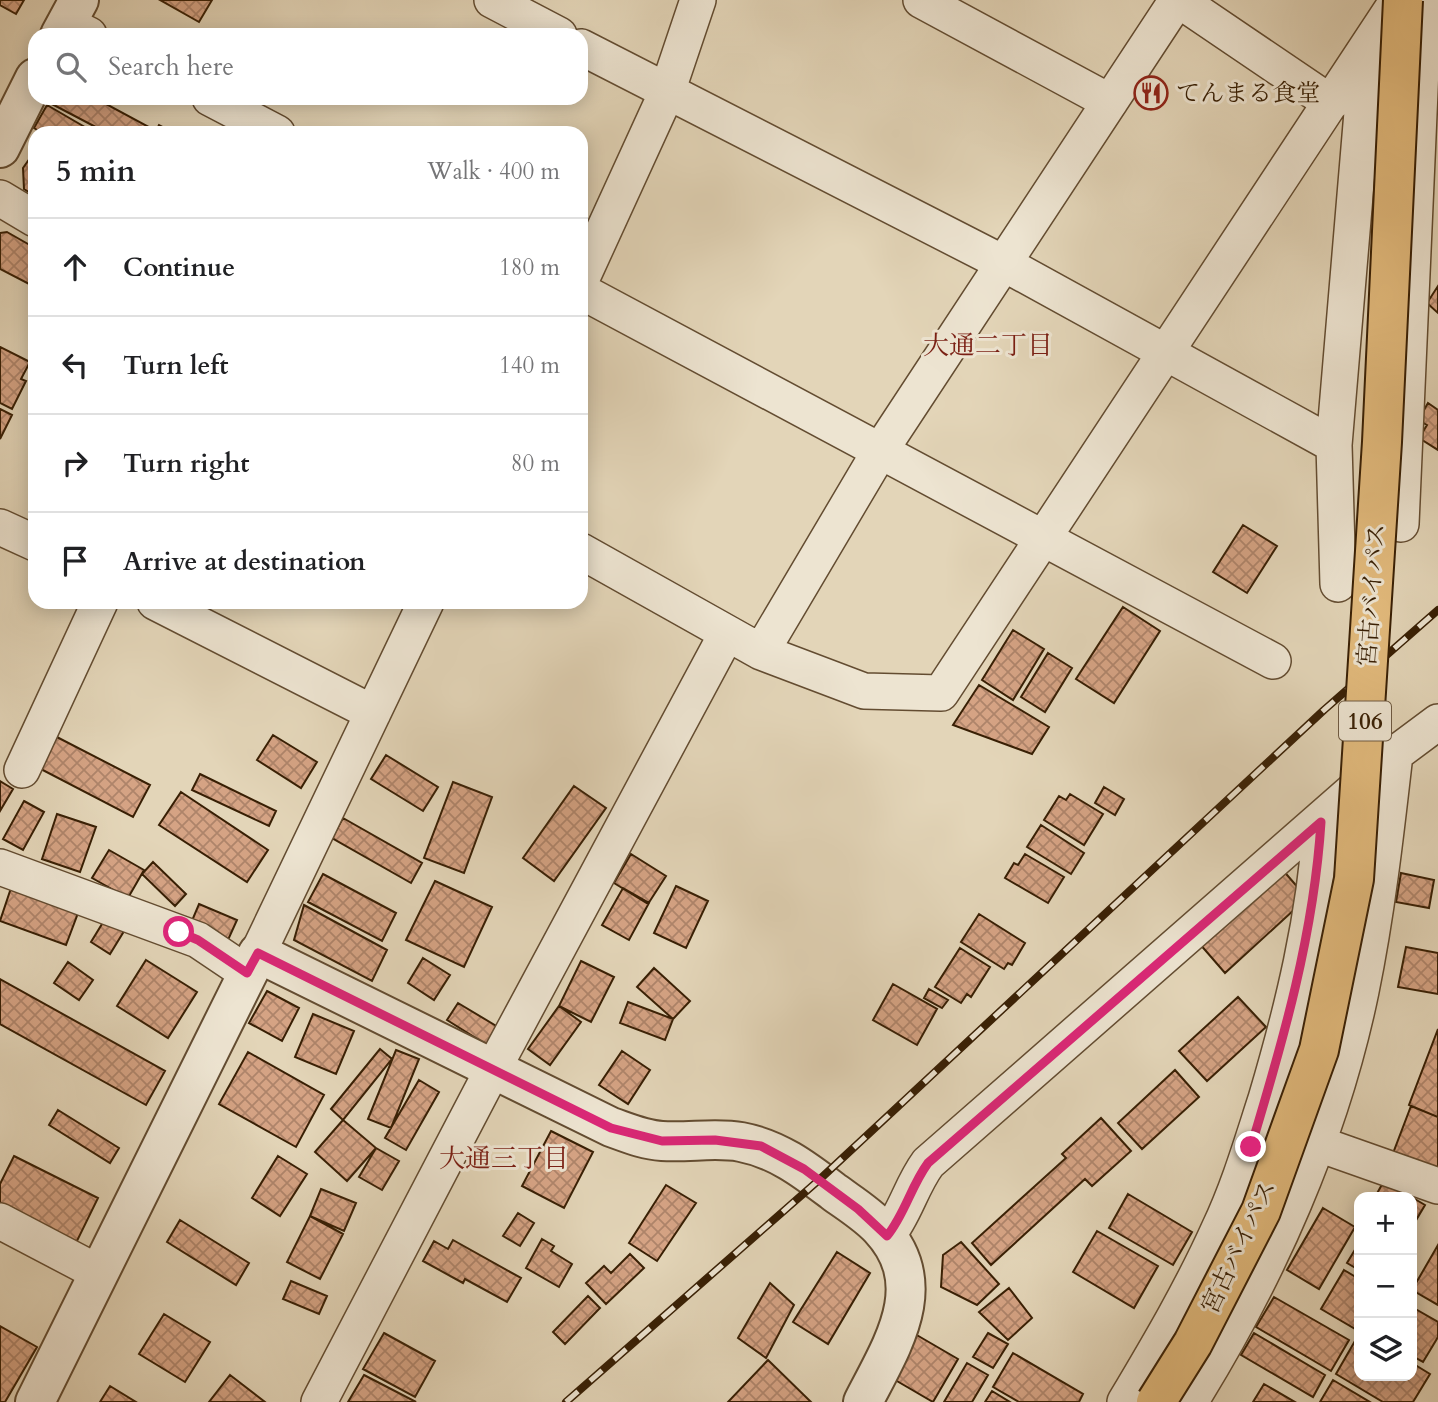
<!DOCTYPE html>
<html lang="en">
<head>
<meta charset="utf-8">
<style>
	:root { --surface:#fff; --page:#f2f2f2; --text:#202124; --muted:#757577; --line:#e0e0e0 }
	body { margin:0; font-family:Cardo,"Noto Serif JP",serif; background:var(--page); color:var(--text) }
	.controls { position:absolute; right:21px; bottom:21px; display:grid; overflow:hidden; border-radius:14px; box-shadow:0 4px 18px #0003 }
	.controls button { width:63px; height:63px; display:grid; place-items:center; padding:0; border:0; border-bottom:2px solid var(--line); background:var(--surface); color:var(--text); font:35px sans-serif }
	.stop { position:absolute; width:21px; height:21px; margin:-16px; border:5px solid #db2777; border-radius:50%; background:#fff }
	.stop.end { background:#db2777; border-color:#fff; box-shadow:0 2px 7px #0008 }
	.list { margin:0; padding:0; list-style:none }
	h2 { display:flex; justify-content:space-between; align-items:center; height:91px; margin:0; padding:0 28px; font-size:30px }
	h2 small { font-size:23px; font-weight:400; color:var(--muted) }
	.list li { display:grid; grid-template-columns:46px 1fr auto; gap:21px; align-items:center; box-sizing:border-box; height:98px; padding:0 28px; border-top:2px solid var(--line) }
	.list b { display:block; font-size:26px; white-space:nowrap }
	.list em { font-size:23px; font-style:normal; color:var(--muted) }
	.icon { flex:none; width:38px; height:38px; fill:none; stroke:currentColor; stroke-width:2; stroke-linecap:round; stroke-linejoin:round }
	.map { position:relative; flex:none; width:1438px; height:1402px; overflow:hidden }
	.search { position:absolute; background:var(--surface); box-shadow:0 4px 18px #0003; left:28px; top:28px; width:560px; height:77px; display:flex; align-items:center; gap:18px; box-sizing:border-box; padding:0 24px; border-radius:21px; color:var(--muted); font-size:26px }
	.panel { position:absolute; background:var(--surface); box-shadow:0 4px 18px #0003; left:28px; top:126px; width:560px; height:483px; border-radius:21px }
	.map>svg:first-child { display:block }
	.building { fill:url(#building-cross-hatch); stroke:#381f04; stroke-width:2 }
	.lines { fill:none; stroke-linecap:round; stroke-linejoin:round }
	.minor-casing { stroke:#634c31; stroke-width:38 }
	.tertiary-casing { stroke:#634c31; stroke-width:42 }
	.minor { stroke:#ede4d1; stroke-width:35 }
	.tertiary { stroke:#ede4d1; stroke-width:38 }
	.rail-casing { stroke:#381f04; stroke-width:8 }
	.rail { stroke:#ede4d1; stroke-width:5; stroke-dasharray:16; stroke-linecap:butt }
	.trunk-bridge-casing { stroke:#381f04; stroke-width:42; stroke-linecap:butt }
	.trunk-bridge { stroke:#e2ba7c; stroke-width:38 }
	.route { stroke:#db2777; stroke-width:9 }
	.labels { text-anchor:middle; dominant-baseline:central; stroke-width:6; stroke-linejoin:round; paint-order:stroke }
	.shield { fill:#ede4d1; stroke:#6e5a42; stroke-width:2 }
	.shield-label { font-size:23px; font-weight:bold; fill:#381f04 }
	.poi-label { font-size:24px; fill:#381f04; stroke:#ede4d1; text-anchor:start }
	.street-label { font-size:24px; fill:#381f04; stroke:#ede4d1 }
	.neighbourhood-label { font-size:26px; fill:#7a1f14; stroke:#ede4d1 }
</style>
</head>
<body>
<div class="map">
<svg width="1438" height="1402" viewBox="0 0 1438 1402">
	<defs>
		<pattern id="building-cross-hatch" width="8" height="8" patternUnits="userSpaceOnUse" patternTransform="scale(1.75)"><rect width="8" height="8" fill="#d5a384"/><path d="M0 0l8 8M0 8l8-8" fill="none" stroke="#ae846a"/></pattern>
	</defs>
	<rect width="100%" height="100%" fill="#e3d5b8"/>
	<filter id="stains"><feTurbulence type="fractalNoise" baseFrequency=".00286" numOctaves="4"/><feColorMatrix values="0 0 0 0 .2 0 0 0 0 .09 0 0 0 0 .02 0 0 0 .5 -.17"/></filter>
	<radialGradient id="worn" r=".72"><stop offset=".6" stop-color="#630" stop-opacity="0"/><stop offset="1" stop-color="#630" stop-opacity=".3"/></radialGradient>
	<path class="building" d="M0 0H24L16 14 0 5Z
		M160 0H212L199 22Z
		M53 98H95L156 131 159 125 174 133H107L50 103Z
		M47 105 95 133H42L34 128Z
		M35 151V196L24 189 23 168Z
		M7 232 35 248V287L0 269V233Z
		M1438 286V313L1427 303Z
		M0 347 30 362 21 379 26 381 12 409 0 403Z
		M1428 403 1438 410V450L1419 438 1427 425 1418 420Z
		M0 409 12 415 0 439Z
		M1243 525 1277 546 1247 593 1213 572Z
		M1123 607 1160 631 1114 703 1076 679Z
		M1013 630 1044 649 1013 700 982 680Z
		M1048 653 1072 668 1045 712 1021 697Z
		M979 685 1049 727 1032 754 953 725Z
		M51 734 150 785 133 817 35 766Z
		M273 735 317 762 301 788 257 760Z
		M386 755 438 787 423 811 371 779Z
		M200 774 276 811 269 826 192 790Z
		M0 781 13 789 0 811Z
		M453 782 492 797 464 873 424 858Z
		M574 786 606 808 554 881 523 858Z
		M1104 787 1124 799 1115 815 1095 803Z
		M181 792 268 850 247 882 159 825Z
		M1070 794 1103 814 1084 845 1044 820 1059 796 1066 800Z
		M24 801 44 812 23 850 3 839Z
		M57 814 96 827 80 872 42 859Z
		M343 818 422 863 411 883 332 838Z
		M1041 825 1084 853 1071 874 1027 847Z
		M109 850 144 870 128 898 92 878Z
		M631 854 666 876 648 904 614 883Z
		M1025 854 1064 877 1048 903 1005 878 1014 863 1018 865Z
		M153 862 186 894 175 906 142 874Z
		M1281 868 1307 898 1225 973 1199 943Z
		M1401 873 1434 880 1429 908 1396 902Z
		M323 874 396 913 382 941 308 902Z
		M435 881 492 907 464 967 406 940Z
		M676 886 708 901 686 948 654 933Z
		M11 888 78 913 66 945 0 921Z
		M623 888 649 903 629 940 602 925Z
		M199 904 237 920 223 951 186 935Z
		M304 905 387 950 372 981 294 940Z
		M110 911 129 923 110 954 91 942Z
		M979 914 1025 943 1012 965 1008 963 1004 969 961 942Z
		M1406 947 1438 953V994L1398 987Z
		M960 948 990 967 971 997 967 994 961 1003 935 987Z
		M423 958 450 975 434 1000 408 983Z
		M146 960 197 992 168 1038 117 1006Z
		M581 961 614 977 591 1022 559 1006Z
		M68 962 93 980 79 1000 54 983Z
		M654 968 690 1001 673 1019 637 987Z
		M0 979 165 1071 146 1105 0 1024Z
		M893 984 937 1009 917 1045 873 1020Z
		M929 989 948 1000 942 1008 924 998Z
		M267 991 299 1008 282 1041 249 1023Z
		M1238 997 1266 1027 1207 1081 1179 1051Z
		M628 1002 673 1019 665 1040 620 1023Z
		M458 1003 498 1027 487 1045 447 1020Z
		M559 1006 581 1022 550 1065 528 1049Z
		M313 1014 354 1031 336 1074 295 1057Z
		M1438 1029V1117L1409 1105Z
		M380 1049 392 1059 343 1120 331 1109Z
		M396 1050 419 1059 391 1128 368 1119Z
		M622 1051 650 1070 628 1104 599 1085Z
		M248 1052 324 1095 296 1147 219 1104Z
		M1175 1070 1199 1097 1142 1149 1118 1123Z
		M419 1080 439 1092 406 1150 385 1138Z
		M1411 1106 1438 1117V1174L1392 1156Z
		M58 1110 119 1148 110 1163 49 1125Z
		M1101 1118 1131 1151 1092 1186 1085 1179 991 1265 972 1243 1066 1158 1062 1154Z
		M343 1120 376 1148 347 1181 315 1152Z
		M551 1131 593 1152 564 1208 522 1186Z
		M376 1148 399 1161 382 1190 359 1177Z
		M14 1156 98 1198 76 1243 0 1205V1184Z
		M278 1156 307 1174 280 1216 252 1198Z
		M1384 1181 1425 1205 1412 1227V1197H1375Z
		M666 1185 696 1203 657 1261 629 1243Z
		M321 1189 356 1203 344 1231 310 1216Z
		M1128 1194 1192 1232 1173 1265 1109 1228Z
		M1323 1208 1355 1227 1319 1289 1287 1270Z
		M518 1213 534 1223 520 1246 503 1236Z
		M310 1216 343 1234 320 1279 287 1262Z
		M180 1220 249 1263 236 1285 167 1242Z
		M1097 1231 1158 1266 1134 1308 1073 1272Z
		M542 1239 554 1246 551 1251 572 1264 559 1287 526 1268Z
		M453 1240 521 1278 507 1302 465 1279 463 1283 423 1261 434 1241 448 1249Z
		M961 1242 999 1284 977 1305 941 1287 943 1255Z
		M1359 1243V1270L1347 1263Z
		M1438 1245V1305L1412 1290Z
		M837 1252 870 1273 828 1344 793 1322Z
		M630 1254 644 1268 606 1304 586 1283 604 1266 611 1273Z
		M1344 1270 1359 1279 1357 1330 1321 1309Z
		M291 1281 327 1296 319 1314 283 1299Z
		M770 1283 794 1305 766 1358 738 1338Z
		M1009 1288 1032 1318 1008 1340 979 1312Z
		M588 1296 600 1308 565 1344 553 1332Z
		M1274 1297 1349 1340 1331 1371 1256 1327Z
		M1412 1307 1438 1322V1337L1423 1362 1412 1356Z
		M164 1314 210 1342 185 1382 139 1354Z
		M0 1326 37 1347 5 1402H0Z
		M384 1333 435 1361 415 1397 363 1369Z
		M988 1333 1008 1344 993 1368 973 1357Z
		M1254 1333 1325 1375 1313 1397 1241 1355Z
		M915 1334 958 1359 933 1402 890 1377Z
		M1359 1334V1376H1412V1363L1430 1374 1413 1402H1383L1336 1374Z
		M1013 1353 1083 1394 1079 1402H1019L993 1387Z
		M768 1360 811 1402H728Z
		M967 1363 988 1375 972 1402H944Z
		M230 1375 265 1402H209Z
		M364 1375 416 1402H348Z
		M1333 1380 1370 1402H1320Z
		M1264 1384 1295 1402H1253Z
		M110 1386 136 1402H100Z
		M992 1391 1010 1402H985Z"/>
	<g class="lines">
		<defs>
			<path id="minor" d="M492 0 559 35
				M921 0 1110 102
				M1179 0 1331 103
				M67 24 89 35
				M581 47 1003 263 1334 445
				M210 98 277 133
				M0 198 35 219
				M581 280 667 92 698 0
				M581 291 1273 661
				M1401 524 1424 0
				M0 527 35 543
				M581 551 761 652 864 691 941 693 1398 0
				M1338 584 1334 445 1367 53
				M155 602 373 713
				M761 652 880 451 1177 0
				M22 770 100 602
				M0 867 198 940 247 973
				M258 953 426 602
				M1316 1143 1438 1186
				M0 1221 99 1273
				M887 1236C905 1214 911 1186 928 1163L1395 754 1438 722
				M319 1402 492 1071 726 635
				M1125 1402C1159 1345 1192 1289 1219 1229 1239 1187 1252 1142 1266 1099 1293 1008 1315 917 1321 822
				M1190 1402C1268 1277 1331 1136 1361 991 1377 913 1386 833 1395 754"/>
			<path id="tertiary" d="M60 35 79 0
				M0 148 35 78
				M35 1402 258 953 611 1127C628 1133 644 1140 662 1141 689 1143 715 1137 741 1142 778 1149 805 1170 834 1192 849 1203 867 1214 880 1228 933 1285 892 1345 863 1402"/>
		</defs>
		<use href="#minor" class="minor-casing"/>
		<use href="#tertiary" class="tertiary-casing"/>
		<use href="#minor" class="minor"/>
		<use href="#tertiary" class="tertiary"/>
		<defs>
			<path id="rail" d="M566 1402 819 1180 1324 710 1438 610"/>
		</defs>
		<use href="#rail" class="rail-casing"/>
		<use href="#rail" class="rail"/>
		<defs>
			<path id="trunk-bridge" d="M1156 1402 1193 1343 1261 1211 1319 1050 1354 879 1382 442 1403 0"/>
		</defs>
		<use href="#trunk-bridge" class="trunk-bridge-casing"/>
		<use href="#trunk-bridge" class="trunk-bridge"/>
	</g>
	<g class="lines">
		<path class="route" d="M179 932 198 940 247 973 258 953 611 1128 662 1141 715 1140 761 1146 804 1169 858 1209 887 1236C905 1214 911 1186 928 1163L1321 822C1314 934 1283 1041 1251 1147"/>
	</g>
	<defs>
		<symbol id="restaurant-ring" viewBox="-11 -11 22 22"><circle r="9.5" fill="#ede4d1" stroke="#8f2418" stroke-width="1.5"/><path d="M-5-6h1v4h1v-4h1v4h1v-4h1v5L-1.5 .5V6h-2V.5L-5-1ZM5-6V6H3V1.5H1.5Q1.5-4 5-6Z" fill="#8f2418"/></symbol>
	</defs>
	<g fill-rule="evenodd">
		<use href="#restaurant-ring" x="1132" y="74" width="38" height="38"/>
	</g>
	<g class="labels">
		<rect class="shield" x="1339" y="701.5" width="52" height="39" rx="5"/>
		<g class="shield-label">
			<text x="1365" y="721">106</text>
		</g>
		<g class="poi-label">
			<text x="1176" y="93">てんまる食堂</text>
		</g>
		<g class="street-label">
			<text transform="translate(1372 595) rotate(-86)">宮古バイパス</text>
			<text transform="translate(1239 1247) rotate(-65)">宮古バイパス</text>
		</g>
		<g class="neighbourhood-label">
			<text x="988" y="345">大通二丁目</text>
			<text x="504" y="1158">大通三丁目</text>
		</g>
	</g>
	<rect width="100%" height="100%" filter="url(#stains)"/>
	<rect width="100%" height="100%" fill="url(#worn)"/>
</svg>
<div class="controls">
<button>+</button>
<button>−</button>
<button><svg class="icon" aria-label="layers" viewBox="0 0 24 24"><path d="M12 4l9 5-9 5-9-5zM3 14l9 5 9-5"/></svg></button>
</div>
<div class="stop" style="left:179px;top:932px"></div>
<div class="stop end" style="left:1251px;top:1147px"></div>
<div class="search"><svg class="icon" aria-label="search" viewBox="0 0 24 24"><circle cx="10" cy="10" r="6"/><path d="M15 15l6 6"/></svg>Search here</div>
<section class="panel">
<h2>5 min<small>Walk · 400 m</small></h2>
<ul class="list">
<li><svg class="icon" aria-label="ahead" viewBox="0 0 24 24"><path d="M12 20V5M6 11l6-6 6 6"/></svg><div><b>Continue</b></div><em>180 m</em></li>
<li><svg class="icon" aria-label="left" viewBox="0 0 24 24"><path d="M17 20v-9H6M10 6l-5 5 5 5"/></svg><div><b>Turn left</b></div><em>140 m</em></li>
<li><svg class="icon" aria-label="right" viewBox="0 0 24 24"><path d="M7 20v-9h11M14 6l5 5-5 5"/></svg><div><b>Turn right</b></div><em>80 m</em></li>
<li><svg class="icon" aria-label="arrive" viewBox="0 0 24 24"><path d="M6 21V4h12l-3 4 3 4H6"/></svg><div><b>Arrive at destination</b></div></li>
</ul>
</section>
</div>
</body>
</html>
